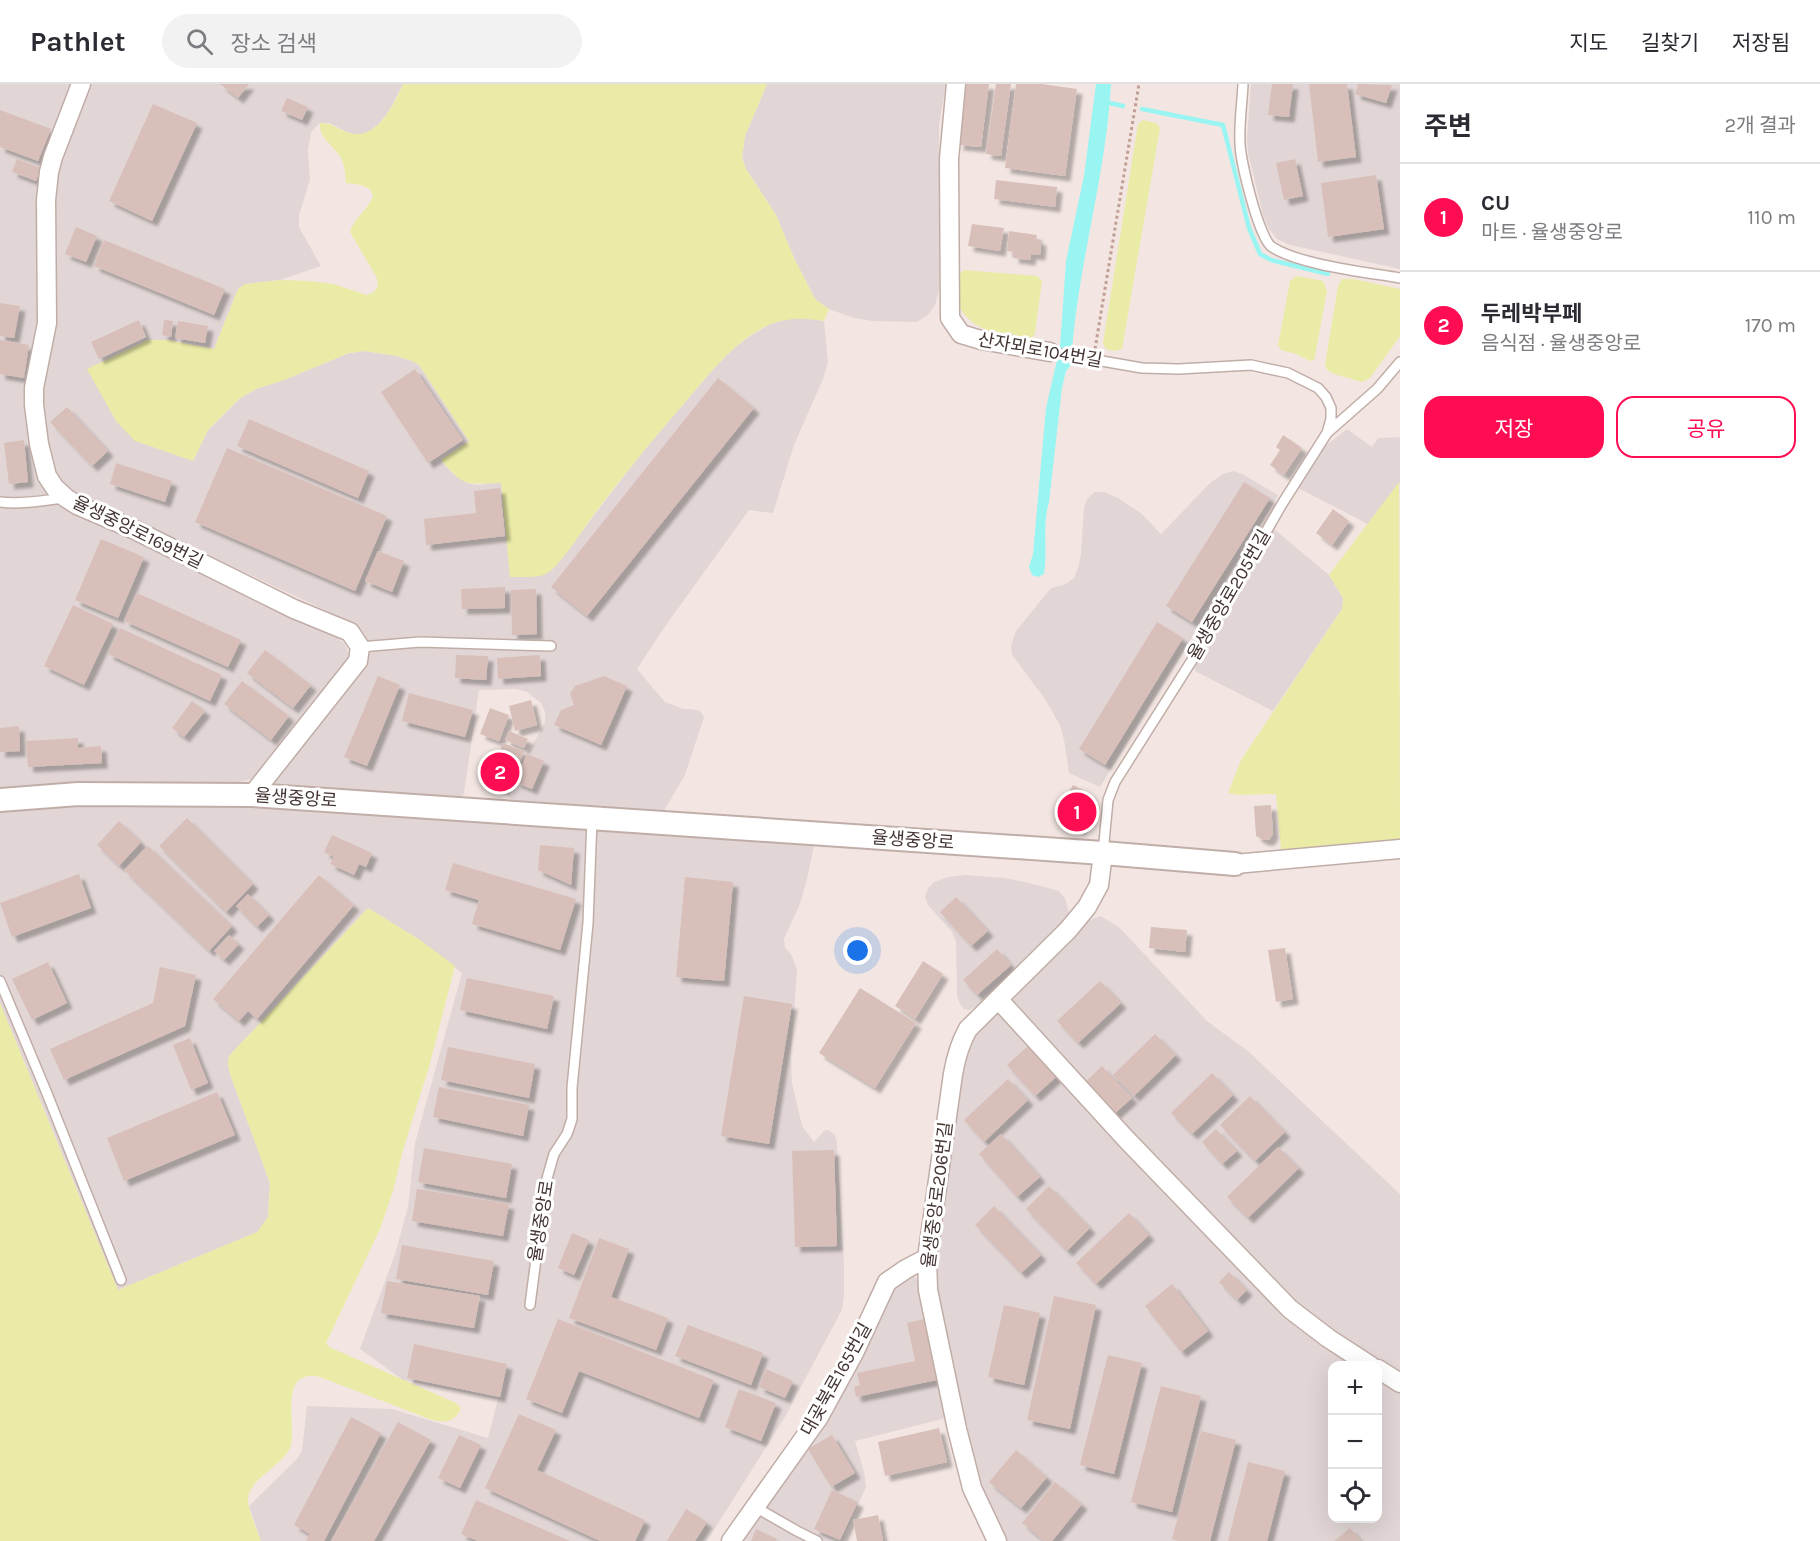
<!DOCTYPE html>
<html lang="ko">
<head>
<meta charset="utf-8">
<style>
	:root { --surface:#fff; --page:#f2f2f3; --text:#2b2b33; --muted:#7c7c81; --line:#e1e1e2; --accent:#ff0d52 }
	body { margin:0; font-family:Karla,"Noto Sans KR",sans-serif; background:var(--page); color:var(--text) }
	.controls { position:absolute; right:18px; bottom:18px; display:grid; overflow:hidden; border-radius:12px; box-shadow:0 6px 24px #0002 }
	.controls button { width:54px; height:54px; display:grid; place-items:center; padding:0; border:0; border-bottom:2px solid var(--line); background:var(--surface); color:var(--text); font:30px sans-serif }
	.you { position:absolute; left:858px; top:867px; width:21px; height:21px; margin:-15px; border:4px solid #fff; border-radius:50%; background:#1a73e8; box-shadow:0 0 0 9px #1a73e833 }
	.badge { display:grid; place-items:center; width:39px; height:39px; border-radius:50%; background:var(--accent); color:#fff; font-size:20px; font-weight:700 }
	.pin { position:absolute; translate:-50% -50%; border:3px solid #fff; box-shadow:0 2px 6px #0006 }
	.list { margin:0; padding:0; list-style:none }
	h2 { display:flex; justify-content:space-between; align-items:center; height:78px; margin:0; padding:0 24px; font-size:26px }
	h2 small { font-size:20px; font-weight:400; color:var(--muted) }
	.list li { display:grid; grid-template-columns:39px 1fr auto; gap:18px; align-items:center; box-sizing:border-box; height:108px; padding:0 24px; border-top:2px solid var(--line) }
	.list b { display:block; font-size:22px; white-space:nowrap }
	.list p { margin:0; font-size:20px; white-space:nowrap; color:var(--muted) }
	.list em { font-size:20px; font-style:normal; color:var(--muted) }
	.actions { display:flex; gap:12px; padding:18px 24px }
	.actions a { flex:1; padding:14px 0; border:2px solid var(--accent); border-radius:18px; text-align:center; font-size:21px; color:var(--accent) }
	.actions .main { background:var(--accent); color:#fff }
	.icon { flex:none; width:33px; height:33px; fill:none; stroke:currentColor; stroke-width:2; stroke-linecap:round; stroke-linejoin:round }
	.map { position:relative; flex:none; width:1400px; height:1457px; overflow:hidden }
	header { display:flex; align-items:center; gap:36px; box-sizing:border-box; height:84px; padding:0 30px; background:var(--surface); border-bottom:2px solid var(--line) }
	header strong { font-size:28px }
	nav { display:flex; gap:33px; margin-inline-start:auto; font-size:21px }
	.search { width:420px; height:54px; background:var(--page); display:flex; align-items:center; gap:15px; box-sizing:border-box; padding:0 21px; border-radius:33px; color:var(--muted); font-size:22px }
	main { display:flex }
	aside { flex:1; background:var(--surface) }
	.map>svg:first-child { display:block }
	.industrial { fill:#e1d6d5; fill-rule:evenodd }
	.green { fill:#eaeba7 }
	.water { fill:#99f5f2 }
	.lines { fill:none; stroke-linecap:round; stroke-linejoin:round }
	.stream { stroke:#99f5f2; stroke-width:4.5 }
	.building { fill:#d8bfba; filter:url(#shadow) }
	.service-casing { stroke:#c1ada7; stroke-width:12 }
	.minor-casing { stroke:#c1ada7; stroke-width:21 }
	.tertiary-casing { stroke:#c1ada7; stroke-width:26 }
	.path { stroke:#c19e94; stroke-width:3; stroke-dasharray:3 3; stroke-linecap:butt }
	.service { stroke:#fff; stroke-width:9 }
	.minor { stroke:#fff; stroke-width:18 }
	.tertiary { stroke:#fff; stroke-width:22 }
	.labels { text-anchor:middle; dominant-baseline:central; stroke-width:6; stroke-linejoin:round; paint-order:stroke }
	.street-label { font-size:18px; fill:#443532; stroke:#fff }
</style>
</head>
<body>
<header>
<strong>Pathlet</strong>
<div class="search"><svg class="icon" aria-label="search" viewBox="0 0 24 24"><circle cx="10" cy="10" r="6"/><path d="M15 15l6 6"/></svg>장소 검색</div>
<nav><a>지도</a><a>길찾기</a><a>저장됨</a></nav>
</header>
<main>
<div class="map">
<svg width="1400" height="1457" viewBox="0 0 1400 1457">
	<defs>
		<filter id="shadow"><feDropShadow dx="5.5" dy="5.5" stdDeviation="1.5" flood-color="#0004"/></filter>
	</defs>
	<rect width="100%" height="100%" fill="#f3e6e2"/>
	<path class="industrial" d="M0 0H72L43 80 41 396 46 408 55 418 65 425 116 446 335 552 344 559 348 567V578L260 689 251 695 224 702 0 708Z
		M90 0H403L389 27 378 41 367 49 358 51 349 49 329 39H320L311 48 308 66 310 96 299 131V143L321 182 280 196 245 200 238 205 214 265 168 256H148L88 285 116 337 193 377 208 346 239 315 256 305 284 296 349 269 365 267 397 272 412 277 419 281 469 357 441 376 451 388 467 399 477 401 501 398 552 486 645 365 716 282 733 265 753 250 771 240 790 234H805L824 237 828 278 823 295 794 361 773 429 749 426 666 541 637 585 665 618 683 625H692L700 627 704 633 685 691 662 730 511 718 507 710 510 699 545 639V628L541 619 527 608 516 605 479 606 464 709 458 719 277 703 274 696 368 564 363 548 346 536 131 435 85 417 66 404 53 387 41 331 54 115 60 81 73 42Z
		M767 0H946L939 40V206L935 221 928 231 917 238 872 237 854 234 829 225 815 215 794 174 776 131 746 85 742 74 745 52Z
		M1251 0H1400V185L1290 161 1277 155 1269 145 1263 131 1248 69 1247 55Z
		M1347 345 1372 363 1378 354 1400 353V399L1368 440 1298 404 1324 363Z
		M1234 387 1244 391 1278 411 1193 552 1100 703 1069 689 1064 656 1060 641 1045 615 1012 571 1011 562 1016 547 1051 504 1066 500 1074 494 1078 484 1081 470 1084 423 1088 414 1095 408H1104L1118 414 1142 430 1161 450 1210 399 1223 390Z
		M1274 445 1329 491 1343 514 1342 525 1273 627 1195 587V579Z
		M106 719 243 721 814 762 807 795 800 820 784 855 785 864 791 870 797 885 791 971 792 999 802 1042 814 1058 824 1047 828 1046 835 1051 837 1059 844 1179V1212L842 1225 837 1235 785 1333 707 1457H261L249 1422 297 1375 302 1366 307 1322 392 1325 488 1354 498 1315 403 1296 360 1265 395 1170 408 1123 415 1059 462 889 420 856 368 824 229 972 230 990 270 1099 268 1133 263 1141 257 1148 118 1206 0 919V725Z
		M966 791 1005 794 1033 800 1059 807 1065 814 1070 832 1018 886 978 921 969 926 964 925 960 920 957 911 956 858 952 848 928 821 925 812 928 804 934 798 948 793Z
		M1100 832 1119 843 1207 937 1249 968 1400 1110V1457H1003L980 1408 934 1207V1181L963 976 975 948 1085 838ZM1332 1282H1378V1434H1332Z
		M909 1191 915 1193 920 1198 950 1333 855 1357 864 1388 866 1403 842 1457H738L889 1204Z"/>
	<path class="green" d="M403 0H767L745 52 742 74 746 85 776 131 794 174 815 215 829 225 824 237C806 234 789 233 771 240 736 255 711 288 687 316 654 354 622 393 592 433 582 447 560 482 546 490 537 494 521 493 510 493L501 399C467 400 465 404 441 376L469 357 419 281 412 277 397 272 365 267 349 269 284 296 256 305 239 315 208 346 193 377 135 357 116 337 87 285 148 256H168L214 265 238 205 245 200 280 196 308 197 334 200 367 211 374 208 378 202 377 194 350 148C354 134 368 126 373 112L370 105 361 101 346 99C345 89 345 79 339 71 331 59 319 55 320 39 332 39 336 44 347 48 376 59 393 22 403 0Z
		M1143 36 1156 39 1160 44 1122 265 1115 267 1106 265 1103 259 1138 40Z
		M964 186 1037 192 1042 197 1035 249 1031 256C1000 252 957 245 956 206 956 197 956 192 964 186Z
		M1296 192 1323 197 1327 207 1315 272 1314 276 1310 277 1296 270 1281 266 1278 261 1290 197Z
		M1342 195H1353L1400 205V252L1370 294 1362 298 1334 290 1327 286 1325 280 1338 202Z
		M1399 398 1400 755 1281 766 1276 710 1239 711 1228 709 1241 676 1342 525 1343 514 1329 491Z
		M368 824 420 856 455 882 429 983 403 1066 393 1107 380 1145 326 1259 329 1263 456 1319 461 1324C455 1338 446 1339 432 1336L320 1293C276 1283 298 1344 290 1364 282 1382 251 1394 248 1413 247 1425 257 1445 261 1457H0V919L118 1206 257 1148 268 1133 270 1099 230 990 228 980 229 972Z"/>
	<path class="water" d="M1096 0H1111C1106 95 1076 186 1071 281L1066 287 1062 304 1049 418C1042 441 1048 466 1044 490L1038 493 1032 491 1029 483 1033 470 1046 324 1060 263 1066 177 1084 92Z"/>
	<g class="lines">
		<path class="stream" d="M1105 18 1123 22
			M1142 25 1223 41 1249 144 1260 170 1271 176 1328 190"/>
	</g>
	<path class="building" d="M220 0H249L238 14Z
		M966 0H989L981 63 958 61Z
		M996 0H1011L1001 72 986 70Z
		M1016 0H1042L1077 5 1065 92 1005 84Z
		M1272 0H1293L1289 33 1268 31Z
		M1309 0H1347L1356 73 1318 78Z
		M1358 0 1392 1 1386 19 1355 10Z
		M287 14 308 23 302 36 281 27Z
		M153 20 197 39 152 137 109 117Z
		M0 26 51 45 38 77 0 63Z
		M17 75 41 84 36 97 12 88Z
		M1295 75 1303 112 1284 116 1276 79Z
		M1376 91 1384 145 1328 153 1321 99Z
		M996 96 1057 103 1055 123 994 115Z
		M972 140 1004 144 1000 167 968 162Z
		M76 143 97 152 86 178 65 170Z
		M1009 147 1037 151 1036 155 1041 156 1040 171 1031 170 1030 176 1013 174 1014 168 1007 167Z
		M104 156 225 205 214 231 94 182Z
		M0 219 20 222 14 254 0 252Z
		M139 236 146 253 99 275 91 258Z
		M164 236 173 237 171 253 162 251Z
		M178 237 208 242 205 259 175 254Z
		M0 256 29 261 24 294 0 290Z
		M415 285 463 356 428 379 381 308Z
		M718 294 754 324 587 532 551 503Z
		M67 323 108 367 92 382 50 338Z
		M249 335 369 387 358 414 237 362Z
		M1283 351 1302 364 1284 391 1270 381 1280 366 1276 363Z
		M24 356 28 398 9 400 4 359Z
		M227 364 387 432 355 507 195 438Z
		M116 379 172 397 165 418 110 400Z
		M1244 398 1270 414 1192 538 1166 522Z
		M500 404 505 452 426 461 424 435 476 429 474 407Z
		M1333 425 1349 437 1332 461 1316 449Z
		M101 455 144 473 118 534 75 516Z
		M378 467 404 477 392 508 365 497Z
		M505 503V524L462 525 461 505Z
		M536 505 537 550 512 551 511 506Z
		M137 509 241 556 228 583 124 537Z
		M73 521 113 540 84 601 44 582Z
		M1157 538 1183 554 1105 681 1079 665Z
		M120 544 222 591 210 617 108 570Z
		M265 566 311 601 293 624 247 589Z
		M456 571 488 572 486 596 455 594Z
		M540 571 541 592 498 595 497 574Z
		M378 592 400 601 367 682 344 673Z
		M604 592 627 602 601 661 554 641 561 626 574 621 570 610 575 602Z
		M242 597 289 632 271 656 224 620Z
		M409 609 473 626 465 653 402 637Z
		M531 616 537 641 515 647 509 622Z
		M192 617 205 627 184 653 172 644Z
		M490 624 509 631 499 657 480 650Z
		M19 642 20 667 0 668V644Z
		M509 647 528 655 524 664 505 656Z
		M78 654V664L101 662 102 679 28 683 26 657Z
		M503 659 524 667 520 677 499 669Z
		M527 670 544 677 532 705 515 698Z
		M496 672 513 678 503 705 486 699Z
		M1073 701 1088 709 1093 718 1080 745 1066 738 1069 708Z
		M1271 721 1273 750 1269 756H1263L1256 752 1254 722Z
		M187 734 253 800 226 828 159 762Z
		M119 737 141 758 119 782 97 761Z
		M332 751 372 769 366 783 359 780 354 791 330 780 334 773 324 768Z
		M540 761 574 764 571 801 538 786Z
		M148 762 232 842 209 867 124 786Z
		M453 779 576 815 560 866 472 840 479 816 445 806Z
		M79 790 91 824 12 853 0 819Z
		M319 791 354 821 257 935 248 927 239 937 213 915Z
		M685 793 733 798 724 897 676 893Z
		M248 810 269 831 257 843 236 822Z
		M956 813 988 847 971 862 940 828Z
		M1151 843 1187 846 1185 868 1149 864Z
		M229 851 239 860 224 876 214 867Z
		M1285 864 1293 915 1276 918 1268 866Z
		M997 865 1011 881 977 911 963 896Z
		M923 877 943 890 915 935 895 922Z
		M48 878 67 919 32 936 12 895Z
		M160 883 196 891 185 942 64 996 50 965 153 919Z
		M467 894 554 912 547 945 460 926Z
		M1100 897 1121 919 1078 959 1057 937Z
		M860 904 916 939 875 1004 819 969Z
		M744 912 792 920 769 1060 721 1052Z
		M1155 950 1176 971 1134 1012 1113 991Z
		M190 954 208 999 191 1006 173 961Z
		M1029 961 1057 992 1035 1012 1007 981Z
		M448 963 535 980 529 1014 441 996Z
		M1102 982 1132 1014 1113 1031 1084 999Z
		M1212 989 1233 1011 1192 1050 1171 1029Z
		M1008 995 1028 1016 984 1058 964 1036Z
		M439 1003 529 1021 523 1052 433 1033Z
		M217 1008 235 1051 124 1097 107 1054Z
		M1250 1012 1285 1048 1255 1077 1220 1041Z
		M1216 1045 1237 1067 1222 1080 1202 1058Z
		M1001 1050 1040 1093 1017 1113 979 1070Z
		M1278 1063 1299 1084 1248 1134 1227 1113Z
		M424 1064 512 1080 506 1114 418 1098Z
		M834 1066 837 1162 795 1163 792 1067Z
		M1049 1102 1090 1144 1067 1167 1026 1125Z
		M417 1105 509 1120 503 1152 412 1137Z
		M994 1122 1041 1171 1021 1189 975 1141Z
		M1129 1129 1149 1151 1096 1200 1076 1179Z
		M572 1149 589 1156 574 1191 558 1184Z
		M599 1154 629 1165 611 1213 668 1234 656 1266 569 1234Z
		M402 1161 494 1177 488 1211 396 1195Z
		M1229 1188 1247 1206 1237 1216 1219 1198Z
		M387 1197 480 1212 474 1244 381 1229Z
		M1172 1200 1208 1247 1181 1268 1145 1222Z
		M1054 1212 1096 1221 1070 1345 1027 1336Z
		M1004 1221 1040 1229 1024 1301 988 1293Z
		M928 1234 941 1295 856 1313 854 1303 860 1301 857 1289 915 1277 907 1239Z
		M558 1235 714 1296 699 1334 579 1287 562 1329 526 1315Z
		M688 1241 763 1269 751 1301 675 1272Z
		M414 1260 507 1280 500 1313 407 1294Z
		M1108 1271 1142 1279 1114 1390 1080 1381Z
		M766 1285 793 1297 785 1314 759 1303Z
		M1161 1302 1201 1312 1172 1428 1131 1418Z
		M739 1305 776 1319 761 1357 725 1343Z
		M519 1330 556 1346 537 1386 645 1436 635 1457H600L485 1404Z
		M351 1333 381 1349 324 1457H306L310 1450 294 1441Z
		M398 1338 431 1356 374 1457H331Z
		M939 1344 947 1378 885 1392 878 1358Z
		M1201 1347 1236 1356 1210 1457H1178L1172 1455Z
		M459 1351 481 1361 460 1404 438 1394Z
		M832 1351 855 1389 831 1403 808 1365Z
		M1016 1366 1047 1393 1021 1424 989 1398Z
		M1248 1378 1285 1387 1267 1457H1228Z
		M1055 1398 1082 1420 1052 1457H1044L1022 1439Z
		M832 1406 858 1418 840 1456 814 1445Z
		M476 1416 570 1457H478L461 1450Z
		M686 1425 707 1438 695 1457H667Z
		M878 1431 883 1457H857L853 1436Z
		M1350 1444 1361 1457H1334Z
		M756 1445 777 1455 776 1457H751Z"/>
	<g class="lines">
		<defs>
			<path id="service" d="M1243 0C1242 20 1239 40 1240 59 1240 76 1259 155 1272 163 1300 181 1365 188 1400 194
				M1050 268 1142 284 1179 285 1251 281 1288 289 1318 304 1326 313 1331 324V335L1327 349
				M0 418C22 421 44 416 66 414
				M360 563 420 558 551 562
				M1103 769 1108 716 1115 698 1194 573 1282 420 1327 349 1377 305 1400 278
				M0 897 46 1007 121 1196
				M530 1221 546 1098 554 1070 567 1050 572 1035V1004L588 839 592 735
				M755 1423 797 1447 817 1457"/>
			<path id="minor" d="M81 0 53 73 49 88 46 116 47 239 34 304V321L39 360 47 392 55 404 66 414 77 421 133 445 294 525 350 548 360 563 358 577 252 711
				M956 0 949 75 950 234 961 250 981 256 1050 268
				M1235 780 1400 765
				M998 915 1126 1055 1290 1225 1328 1254 1371 1282
				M1378 1285 1400 1299
				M731 1457 819 1333 854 1269 887 1198 906 1185 927 1174
				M997 1457 972 1404 966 1380 957 1345 928 1206 927 1174 953 990C956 973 960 959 968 945L1068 846 1087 823 1099 801 1103 769"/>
			<path id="tertiary" d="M0 716 78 710 252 711 1103 769 1235 780"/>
		</defs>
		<use href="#service" class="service-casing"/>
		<use href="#minor" class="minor-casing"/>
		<use href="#tertiary" class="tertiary-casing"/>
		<path class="path" d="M1095 265 1139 0"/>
		<use href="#service" class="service"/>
		<use href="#minor" class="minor"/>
		<use href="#tertiary" class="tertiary"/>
	</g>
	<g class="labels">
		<g class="street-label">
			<text transform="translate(1040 266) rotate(10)">산자뫼로104번길</text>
			<text transform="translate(138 448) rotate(26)">율생중앙로169번길</text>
			<text transform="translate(1229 511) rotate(-60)">율생중앙로205번길</text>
			<text transform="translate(296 714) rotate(4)">율생중앙로</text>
			<text transform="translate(913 756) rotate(4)">율생중앙로</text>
			<text transform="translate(937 1111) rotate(-83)">율생중앙로206번길</text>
			<text transform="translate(541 1137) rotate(-81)">율생중앙로</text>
			<text transform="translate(836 1295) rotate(-61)">대곶북로165번길</text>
		</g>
	</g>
</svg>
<div class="controls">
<button>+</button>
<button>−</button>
<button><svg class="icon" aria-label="locate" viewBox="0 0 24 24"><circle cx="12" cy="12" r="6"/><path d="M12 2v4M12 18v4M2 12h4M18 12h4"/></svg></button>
</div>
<div class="you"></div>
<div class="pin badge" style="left:1077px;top:728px">1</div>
<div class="pin badge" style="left:500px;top:688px">2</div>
</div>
<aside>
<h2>주변<small>2개 결과</small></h2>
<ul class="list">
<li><span class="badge">1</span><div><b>CU</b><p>마트 · 율생중앙로</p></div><em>110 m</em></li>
<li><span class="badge">2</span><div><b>두레박부페</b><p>음식점 · 율생중앙로</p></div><em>170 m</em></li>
</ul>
<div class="actions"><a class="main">저장</a><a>공유</a></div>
</aside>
</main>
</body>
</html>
